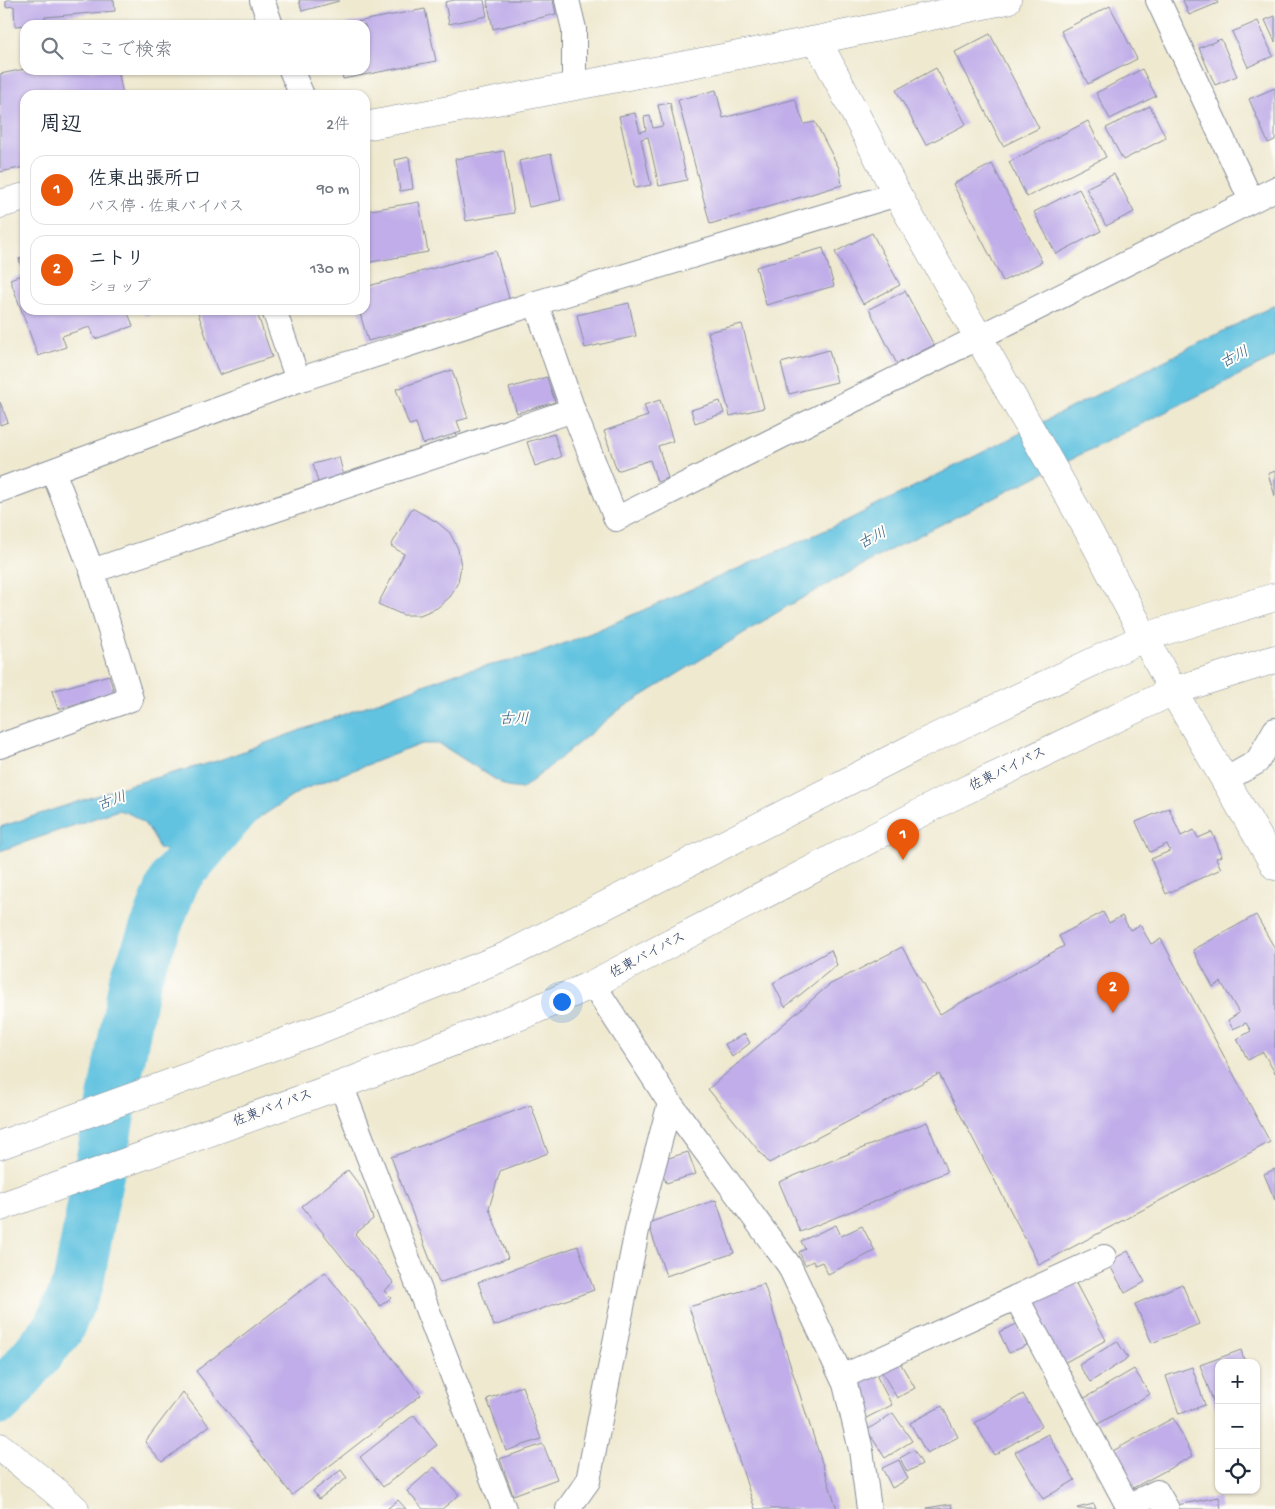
<!DOCTYPE html>
<html lang="ja">
<head>
<meta charset="utf-8">
<style>
	:root { --surface:#fff; --page:#f6f6f7; --text:#1f2937; --muted:#747a83; --line:#e0e1e3; --accent:#ea580c }
	body { margin:0; font-family:"Gochi Hand","Klee One",sans-serif; background:var(--page); color:var(--text) }
	.controls { position:absolute; right:15px; bottom:15px; display:grid; overflow:hidden; border-radius:10px; box-shadow:0 1px 4px #0004 }
	.controls button { width:45px; height:45px; display:grid; place-items:center; padding:0; border:0; border-bottom:1px solid var(--line); background:var(--surface); color:var(--text); font:25px sans-serif }
	.you { position:absolute; left:561px; top:1001px; width:18px; height:18px; margin:-12px; border:4px solid #fff; border-radius:50%; background:#1a73e8; box-shadow:0 0 0 8px #1a73e833 }
	.badge { display:grid; place-items:center; width:32px; height:32px; border-radius:50%; background:var(--accent); color:#fff; font-size:16px; font-weight:700 }
	.pin { position:absolute; translate:-50% -41px; filter:drop-shadow(0 1px 2px #0008) }
	.pin::after { content:''; position:absolute; top:26px; width:18px; height:15px; background:inherit; clip-path:polygon(0 0,100% 0,50% 100%) }
	.list { margin:0; padding:0; list-style:none }
	h2 { display:flex; justify-content:space-between; align-items:center; height:65px; margin:0; padding:0 20px; font-size:21px }
	h2 small { font-size:16px; font-weight:400; color:var(--muted) }
	.list li { display:grid; grid-template-columns:32px 1fr auto; gap:15px; align-items:center; box-sizing:border-box; height:70px; margin:0 10px 10px; padding:0 10px; border:1px solid var(--line); border-radius:15px }
	.list b { display:block; font-size:19px; white-space:nowrap }
	.list p { margin:0; font-size:16px; white-space:nowrap; color:var(--muted) }
	.list em { font-size:16px; font-style:normal; color:var(--muted) }
	.icon { flex:none; width:28px; height:28px; fill:none; stroke:currentColor; stroke-width:2; stroke-linecap:round; stroke-linejoin:round }
	.map { position:relative; flex:none; width:1275px; height:1509px; overflow:hidden }
	.search { position:absolute; background:var(--surface); box-shadow:0 1px 4px #0004; left:20px; top:20px; width:350px; height:55px; display:flex; align-items:center; gap:12px; box-sizing:border-box; padding:0 18px; border-radius:15px; color:var(--muted); font-size:19px }
	.panel { position:absolute; background:var(--surface); box-shadow:0 1px 4px #0004; left:20px; top:90px; width:350px; height:225px; border-radius:15px }
	.map>svg:first-child { display:block }
	.water { fill:#62c3e0; stroke:#3e799f }
	.lines { fill:none; stroke-linecap:round; stroke-linejoin:round }
	.river { stroke:#62c3e0; stroke-width:51 }
	.building { fill:#c0ade9 }
	.minor-casing { stroke:#858c97; stroke-width:26 }
	.tertiary-casing { stroke:#858c97; stroke-width:29 }
	.trunk-casing { stroke:#858c97; stroke-width:29 }
	.minor { stroke:#fff; stroke-width:24 }
	.tertiary { stroke:#fff; stroke-width:28 }
	.trunk { stroke:#fff; stroke-width:28 }
	.labels { text-anchor:middle; dominant-baseline:central; stroke-width:4; stroke-linejoin:round; paint-order:stroke }
	.street-label { font-size:14px; fill:#1b2f5e; stroke:#fdfcf7 }
	.water-label { font-size:15px; font-style:italic; fill:#305b85; stroke:#fdfcf7 }
</style>
</head>
<body>
<div class="map">
<svg width="1275" height="1509" viewBox="0 0 1275 1509">
	<rect width="100%" height="100%" fill="#fdfcf7"/>
	<filter id="ink" filterUnits="userSpaceOnUse"><feTurbulence type="fractalNoise" baseFrequency=".02" numOctaves="2"/><feDisplacementMap in="SourceGraphic" scale="10" xChannelSelector="R" yChannelSelector="G"/><feConvolveMatrix kernelMatrix="1 2 1 2 8 2 1 2 1" color-interpolation-filters="sRGB"/></filter>
	<filter id="wash" filterUnits="userSpaceOnUse"><feTurbulence type="fractalNoise" baseFrequency=".0096" numOctaves="4" result="noise"/><feDisplacementMap in="SourceGraphic" scale="20" xChannelSelector="R" yChannelSelector="G"/><feGaussianBlur stdDeviation="1.12" result="paint"/><feColorMatrix in="noise" values="0 0 0 0 0 0 0 0 0 0 0 0 0 0 0 0 0 1.4 0 .05"/><feComposite in="paint" operator="in"/></filter>
	<g filter="url(#wash)">
		<rect width="100%" height="100%" fill="#efe9d0"/>
		<path class="water" d="M1275 305V357L894 548 786 607 619 710 522 789 507 787 440 744H421L302 790 262 816 217 857 159 849C150 827 141 816 118 810L0 851V827L129 785 217 761 456 673 532 656 591 633 842 523Z"/>
		<g class="lines">
			<path class="river" d="M0 1399 58 1329 78 1284 134 983 175 878 241 800"/>
		</g>
		<g id="blocks">
			<path class="building" d="M6 0H114L115 11 45 17V24L15 26 14 6 6 7Z
				M299 0H339V1L302 11Z
				M455 0H484L487 16 449 24 445 2Z
				M487 0H553L556 14 493 29Z
				M1183 0H1216L1218 3 1189 15Z
				M1110 6 1137 59 1088 84 1061 31Z
				M425 9 436 61 343 79 341 70H365V25L345 24Z
				M1275 16V42L1265 20Z
				M1258 21 1273 56 1248 67 1232 32Z
				M990 34 1039 128 1003 146 955 52Z
				M1221 39 1237 76 1215 85 1199 48Z
				M936 68 966 124 926 145 896 90Z
				M25 69 118 70 123 95H25V167L0 172V74Z
				M1142 69 1156 96 1110 119 1096 93Z
				M1275 88V140L1268 143 1249 99Z
				M716 90 723 118 795 99 804 124 815 122 839 168 842 185 710 224 678 100Z
				M670 103 687 180 659 186 648 137 641 139 651 185 635 188 619 116 635 113 640 132 646 130 644 117 650 116 653 128 663 126 658 105Z
				M1150 106 1166 138 1123 160 1106 128Z
				M1088 121 1106 157 1027 197 1009 162Z
				M504 151 514 213 466 221 455 159Z
				M551 154 561 200 529 207 519 161Z
				M409 157 413 189 400 191 395 160Z
				M992 164 1042 262 1003 281 953 184Z
				M1114 174 1134 212 1106 226 1086 188Z
				M1079 189 1101 231 1056 254 1034 212Z
				M419 202 428 252 365 263V211Z
				M872 233 900 285 863 304 835 252Z
				M823 248 834 286 766 305 756 267Z
				M496 251 510 302 368 341 359 310H365V287Z
				M25 256V310H127L133 326 95 339 90 327 62 336 66 347 38 356 10 279 24 274 19 259Z
				M905 291 934 345 897 364 869 309Z
				M629 303 636 336 585 348 577 315Z
				M143 310H162L145 316Z
				M197 310H256L272 357 219 375Z
				M742 324 764 408 730 416 708 332Z
				M829 350 837 382 789 394 781 363Z
				M452 370 468 418 457 421 461 432 423 444 416 423 409 425 396 389Z
				M547 377 555 402 517 413 509 388Z
				M660 400 673 441 658 446 668 478 657 482 650 460 617 471 604 431 648 416 644 405Z
				M720 401 724 413 695 423 691 410Z
				M0 402 8 422 0 425Z
				M554 434 561 457 535 466 527 442Z
				M339 457 345 480 319 486 313 464Z
				M1275 471V496L1268 474Z
				M412 508 437 522 450 533 458 549 461 566 458 582 450 597 437 608 420 615H403L378 604 404 554 391 546Z
				M109 675 114 693 58 709 52 691Z
				M1169 808 1181 836 1194 830 1198 838 1212 832 1222 856 1216 858 1221 869 1166 894 1151 859 1170 851 1167 844 1150 852 1136 822Z
				M1103 912 1109 923 1122 916 1130 930 1140 925 1151 944 1161 939 1270 1142 1039 1265 939 1074 769 1163 708 1089 829 985 902 947 940 1014 1064 946 1059 936Z
				M1256 915 1275 949V1073L1263 1052 1248 1060 1237 1039 1251 1031 1246 1023 1233 1029 1228 1020 1239 1013 1221 982 1213 987 1193 950Z
				M831 950 837 965 785 1007 773 983Z
				M745 1034 750 1043 732 1057 725 1044Z
				M531 1105 548 1153 500 1171 489 1208 508 1258 439 1283 391 1157Z
				M927 1122 947 1172 800 1232 779 1182Z
				M688 1152 696 1174 666 1183 659 1161Z
				M1275 1169V1200L1264 1174Z
				M348 1170 363 1190 373 1219 355 1234 394 1283 384 1291 391 1298 380 1306 302 1206Z
				M716 1200 734 1253 666 1276 648 1223Z
				M836 1225 841 1236 862 1226 875 1251 828 1274 822 1262 815 1265 813 1261 805 1265 799 1252 805 1249 801 1241Z
				M578 1246 594 1290 494 1326 478 1282Z
				M1128 1251 1145 1282 1125 1293 1108 1262Z
				M325 1272 421 1395 292 1495 196 1371Z
				M1073 1278 1106 1340 1062 1364 1028 1302Z
				M764 1284 837 1509H755L689 1307Z
				M1182 1284 1199 1324 1152 1343 1135 1304Z
				M1017 1324 1027 1345 1009 1353 999 1332Z
				M1117 1341 1128 1358 1090 1382 1079 1365Z
				M1241 1350 1245 1363H1219V1417L1200 1365Z
				M899 1361 915 1388 897 1398 881 1371Z
				M1192 1367 1205 1405 1179 1414 1166 1376Z
				M1134 1369 1150 1394 1098 1424 1083 1399Z
				M875 1373 892 1405 866 1418 850 1386Z
				M522 1386 541 1439 506 1451 487 1399Z
				M183 1392 209 1426 162 1462 145 1442Z
				M1023 1394 1042 1426 994 1455 975 1423Z
				M942 1406 958 1437 927 1454 910 1423Z
				M893 1413 912 1441 885 1458 867 1430Z
				M414 1415 437 1445 383 1487 360 1457Z
				M1173 1418 1193 1456 1129 1490 1109 1453Z
				M1048 1434 1075 1480 1043 1499 1015 1452Z
				M543 1444 557 1479 513 1495 500 1459Z
				M914 1450 922 1464 907 1472 900 1458Z
				M899 1460 908 1479 892 1488 882 1468Z
				M434 1467 459 1495 442 1509H423L407 1491Z
				M341 1470 347 1478 319 1499 313 1491Z
				M1219 1497 1221 1509H1177V1505Z
				M398 1500 406 1509H387Z
				M951 1504 952 1509H927V1508Z
				M1094 1504 1096 1509H1078L1077 1508Z"/>
		</g>
	</g>
	<g filter="url(#ink)">
		<use href="#blocks" fill-opacity="0" stroke="#858c97" stroke-width="1"/>
		<g class="lines">
			<defs>
				<path id="minor" d="M262 0 271 25
					M567 0 574 29V86
					M1158 0 1251 200
					M291 70 302 95
					M536 303 573 410 616 519 1275 189
					M274 310 298 380
					M0 490 298 380 536 303 897 194
					M92 571 573 410
					M0 746 131 699 92 571 53 471
					M1225 780 1257 762 1275 730
					M341 1085 504 1509
					M670 1103 789 1265 845 1384 861 1450 869 1509
					M1016 1297 1128 1506 1157 1492 1167 1509
					M842 1377 1104 1257
					M568 1509 588 1481 639 1220 670 1103 593 984"/>
				<path id="tertiary" d="M817 40 897 194 1088 530 1173 691 1275 866
					M365 126 817 40 1007 0
					M0 204 25 197
					M0 1447 54 1490 75 1509"/>
				<path id="trunk" d="M0 1145 318 1030 506 956 913 748 1145 637 1275 597
					M0 1207 341 1085 528 1013 593 984 945 800 1173 691 1275 659"/>
			</defs>
			<use href="#minor" class="minor-casing"/>
			<use href="#tertiary" class="tertiary-casing"/>
			<use href="#trunk" class="trunk-casing"/>
			<use href="#minor" class="minor"/>
			<use href="#tertiary" class="tertiary"/>
			<use href="#trunk" class="trunk"/>
		</g>
	</g>
	<g class="labels">
		<g class="street-label">
			<text transform="translate(1008 770) rotate(-26)">佐東バイパス</text>
			<text transform="translate(648 956) rotate(-28)">佐東バイパス</text>
			<text transform="translate(273 1109) rotate(-20)">佐東バイパス</text>
		</g>
		<g class="water-label">
			<text transform="translate(1235 358) rotate(-27)">古川</text>
			<text transform="translate(873 539) rotate(-27)">古川</text>
			<text x="514" y="720">古川</text>
			<text transform="translate(112 802) rotate(-19)">古川</text>
		</g>
	</g>
</svg>
<div class="controls">
<button>+</button>
<button>−</button>
<button><svg class="icon" aria-label="locate" viewBox="0 0 24 24"><circle cx="12" cy="12" r="6"/><path d="M12 2v4M12 18v4M2 12h4M18 12h4"/></svg></button>
</div>
<div class="you"></div>
<div class="pin badge" style="left:903px;top:860px">1</div>
<div class="pin badge" style="left:1113px;top:1013px">2</div>
<div class="search"><svg class="icon" aria-label="search" viewBox="0 0 24 24"><circle cx="10" cy="10" r="6"/><path d="M15 15l6 6"/></svg>ここで検索</div>
<section class="panel">
<h2>周辺<small>2件</small></h2>
<ul class="list">
<li><span class="badge">1</span><div><b>佐東出張所口</b><p>バス停 · 佐東バイパス</p></div><em>90 m</em></li>
<li><span class="badge">2</span><div><b>ニトリ</b><p>ショップ</p></div><em>130 m</em></li>
</ul>
</section>
</div>
</body>
</html>
